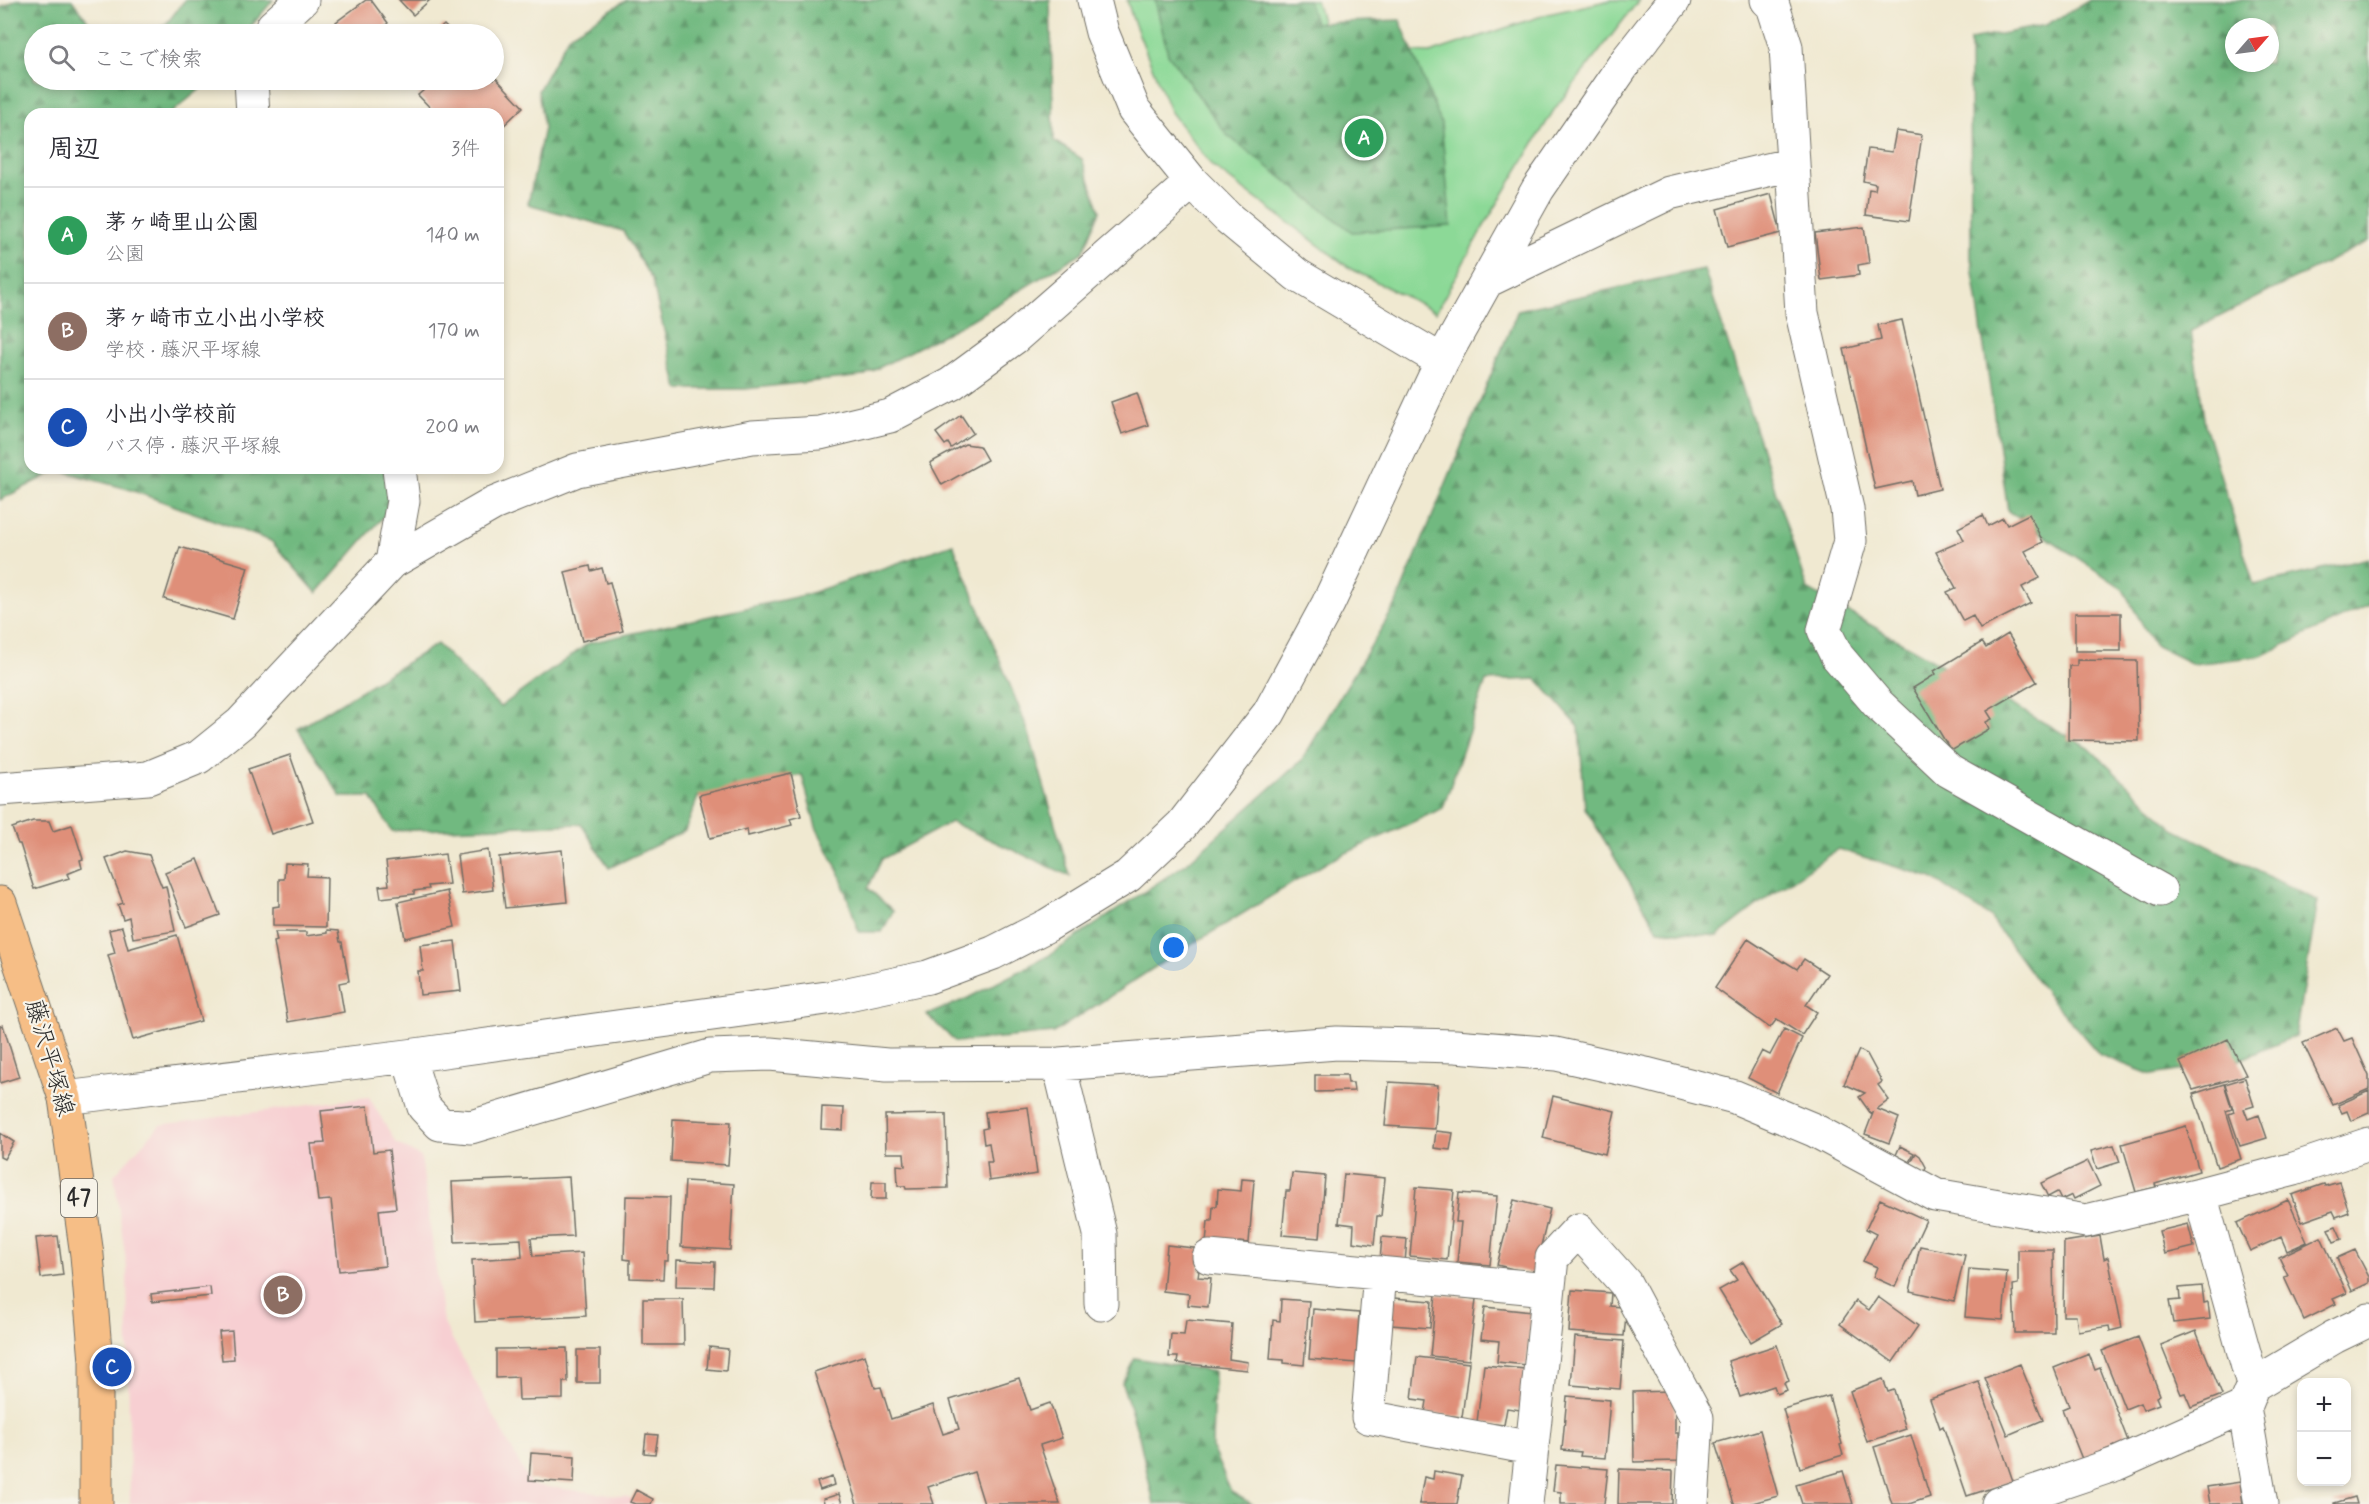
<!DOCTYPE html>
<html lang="ja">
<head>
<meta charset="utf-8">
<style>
	:root { --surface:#fff; --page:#f7f7f7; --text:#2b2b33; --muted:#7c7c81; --line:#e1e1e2; --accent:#2563eb }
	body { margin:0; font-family:Mynerve,"Klee One",sans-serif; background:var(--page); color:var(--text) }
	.controls { position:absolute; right:18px; bottom:18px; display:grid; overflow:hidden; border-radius:12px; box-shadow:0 3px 9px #0003 }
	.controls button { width:54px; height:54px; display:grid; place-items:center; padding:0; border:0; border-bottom:2px solid var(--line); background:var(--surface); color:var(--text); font:30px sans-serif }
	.compass { position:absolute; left:2225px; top:18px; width:54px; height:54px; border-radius:50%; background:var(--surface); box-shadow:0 3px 9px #0003; rotate:62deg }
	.you { position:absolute; left:1174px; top:948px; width:21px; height:21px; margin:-15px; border:4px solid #fff; border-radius:50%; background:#1a73e8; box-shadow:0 0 0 9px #1a73e833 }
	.badge { display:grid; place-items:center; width:39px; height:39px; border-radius:50%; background:var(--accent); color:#fff; font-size:20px; font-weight:700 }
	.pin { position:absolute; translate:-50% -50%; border:3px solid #fff; box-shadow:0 2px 6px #0006 }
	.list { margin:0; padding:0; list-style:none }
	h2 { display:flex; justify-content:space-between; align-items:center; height:78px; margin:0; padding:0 24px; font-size:26px }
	h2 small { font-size:20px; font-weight:400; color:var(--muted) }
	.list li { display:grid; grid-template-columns:39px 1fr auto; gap:18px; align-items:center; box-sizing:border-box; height:96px; padding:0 24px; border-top:2px solid var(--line) }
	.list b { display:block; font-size:22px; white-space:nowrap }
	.list p { margin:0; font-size:20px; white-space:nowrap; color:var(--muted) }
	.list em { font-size:20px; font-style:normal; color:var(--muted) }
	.icon { flex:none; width:33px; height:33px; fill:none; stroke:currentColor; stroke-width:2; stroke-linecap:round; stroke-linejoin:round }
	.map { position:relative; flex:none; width:2369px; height:1504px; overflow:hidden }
	.search { position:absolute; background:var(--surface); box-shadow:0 3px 9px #0003; left:24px; top:24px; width:480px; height:66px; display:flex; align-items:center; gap:15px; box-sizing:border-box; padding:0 21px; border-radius:33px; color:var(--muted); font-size:22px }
	.panel { position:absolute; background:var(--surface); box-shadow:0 3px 9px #0003; left:24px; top:108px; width:480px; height:366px; border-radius:18px }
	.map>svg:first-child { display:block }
	.built { fill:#f7cfd2 }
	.green { fill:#8cd997; stroke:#5c8261; stroke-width:1.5 }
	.forest { fill:url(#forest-firs); stroke:#4e7256; stroke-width:1.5; fill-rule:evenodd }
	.building { fill:#df8f79 }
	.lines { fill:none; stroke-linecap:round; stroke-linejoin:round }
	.minor-casing { stroke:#706e65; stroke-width:35 }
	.major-casing { stroke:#706e65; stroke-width:35 }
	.minor { stroke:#fff; stroke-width:33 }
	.major { stroke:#f6be86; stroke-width:33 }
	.labels { text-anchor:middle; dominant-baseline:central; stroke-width:4.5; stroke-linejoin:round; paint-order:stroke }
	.shield { fill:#f7f3e8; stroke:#686764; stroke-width:1.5 }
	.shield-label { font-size:22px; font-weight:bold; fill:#2b2b2b }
	.street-label { font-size:24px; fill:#2b2b2b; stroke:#f7f3e8 }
</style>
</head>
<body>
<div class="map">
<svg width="2369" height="1504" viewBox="0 0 2369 1504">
	<defs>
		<pattern id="forest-firs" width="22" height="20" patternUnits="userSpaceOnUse" patternTransform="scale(1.5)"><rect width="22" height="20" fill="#71b980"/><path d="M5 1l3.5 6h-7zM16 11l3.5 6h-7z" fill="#5d9769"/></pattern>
	</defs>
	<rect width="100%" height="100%" fill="#f7f3e8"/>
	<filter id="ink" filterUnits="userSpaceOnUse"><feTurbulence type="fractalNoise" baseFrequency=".0167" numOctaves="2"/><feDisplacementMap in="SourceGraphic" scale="12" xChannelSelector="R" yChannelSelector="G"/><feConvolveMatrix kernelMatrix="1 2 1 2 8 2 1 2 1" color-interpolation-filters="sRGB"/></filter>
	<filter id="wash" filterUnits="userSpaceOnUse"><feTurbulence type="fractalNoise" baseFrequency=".008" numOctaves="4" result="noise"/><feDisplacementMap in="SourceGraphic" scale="24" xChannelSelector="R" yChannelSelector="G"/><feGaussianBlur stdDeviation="1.35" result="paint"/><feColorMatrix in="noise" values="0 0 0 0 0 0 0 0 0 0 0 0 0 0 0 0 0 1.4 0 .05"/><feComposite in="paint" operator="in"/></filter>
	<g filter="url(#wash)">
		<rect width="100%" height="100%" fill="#f0e9d1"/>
		<path class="built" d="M369 1097 396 1143 421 1157 443 1322 531 1485 628 1497 639 1504H130L127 1268 114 1175 160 1125Z"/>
		<path class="green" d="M1127 0H1316L1326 35 1387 51 1430 53 1548 14 1611 0H1639L1554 110 1481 231 1436 312 1351 269 1212 166 1170 111 1132 17Z"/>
		<path class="forest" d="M16 0H72L98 34H34V80H208L199 90 170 114H30V468H404L409 487 317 593 271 541 128 489 58 470 0 500V8Z
			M185 0H273L245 34H150L167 23Z
			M627 0H1050L1054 141 1082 159 1100 211 1083 252 971 320 863 376 745 389H678L652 280 623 231 528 204 544 128 538 91 569 35Z
			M1155 0H1308L1315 23 1400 20 1441 123 1451 226 1352 232 1227 135 1168 54Z
			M2090 0H2369V241L2191 331 2205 425 2254 585 2369 558V605L2261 656 2193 664 2154 645 2122 588 2008 511 1971 258 1970 40 2046 25ZM2234 27H2270V63H2234Z
			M1704 269 1807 589 2089 748 2174 829 2318 901 2295 1036 2235 1062 2152 1075 2100 1055 2046 993 1990 917 1932 878 1838 849 1765 899 1717 936 1658 930 1585 808 1579 727 1537 679 1486 681 1443 808 1329 861 1163 962 1053 1033 956 1042 927 1015 966 999 1048 956 1187 863 1302 760 1395 606 1518 310Z
			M953 544 1028 730 1070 876 951 822 882 859 868 888 893 911 882 932H859L839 872 816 827 802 775 698 797 685 831 609 868 581 824 392 831 371 797H341L298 729 437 644 500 707 589 643 805 595Z
			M1135 1358 1214 1372 1212 1448 1231 1492 1252 1504H1154L1139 1436 1122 1383Z"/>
		<g id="blocks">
			<path class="building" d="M366 0H371L388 23 386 25 389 29 381 34H345L336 22Z
				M399 0H430L413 15Z
				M444 25 453 34H434Z
				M494 76 523 107 498 131V114H450L448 112 436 114 418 95 424 90 414 80H494Z
				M310 80H327L319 88Z
				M1896 131 1922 135 1909 221 1866 215 1869 189 1875 190 1876 184 1863 181 1868 149 1892 152Z
				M1771 194 1781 233 1727 247 1717 209Z
				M1864 227 1869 263 1858 265 1859 275 1821 280 1815 233Z
				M1902 320 1940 489 1915 495 1912 481 1875 489 1844 349 1881 340 1878 325Z
				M1137 393 1148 425 1122 434 1111 402Z
				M961 415 973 433 951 448 948 443 945 445 936 433Z
				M965 444 979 446 987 460 942 485 930 463Z
				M2029 514 2043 542 2025 551 2040 578 2022 587 2031 603 1980 629 1973 616 1963 621 1947 592 1956 588 1936 552 1964 540 1958 528 1983 515 1988 526 2003 518 2007 525Z
				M180 547 248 567 233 619 164 599Z
				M590 566 591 571 602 568 606 583 610 582 623 631 582 641 565 572Z
				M2075 613H2121V651H2075Z
				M2008 634 2037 682 1987 711 1992 719 1986 722 1989 729 1951 751 1913 688 1936 674 1934 671 1982 642 1986 648Z
				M2077 660 2137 661 2139 741 2068 740 2069 666H2077Z
				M290 755 313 821 271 834 248 769Z
				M791 773 801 816 790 819 792 825 748 836 747 829 710 838 699 795Z
				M33 821H49L53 831 72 825 83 859 80 860 82 868 67 874 69 878 34 889 20 844H18L12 828Z
				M488 850 493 890 462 894 457 855Z
				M562 850 567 902 505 908 499 857Z
				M127 851 149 855 162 887 166 886 175 931 133 938 129 917 123 919 118 905 123 903 106 859Z
				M445 854 449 884 428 886 429 889 414 891V894L381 898 379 886 389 885 386 861Z
				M198 859 220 915 186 927 165 872Z
				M285 863 308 864 307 876 327 877 326 927 273 926V907L279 906V879H284Z
				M447 891 455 927 405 938 398 902Z
				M122 927 128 949 177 935 201 1021 133 1040 108 955 115 953 109 930Z
				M327 930 338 931 340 942H342L349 981 339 983 344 1012 288 1022 274 942 277 941 275 932H306V936L327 933Z
				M1748 939 1783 962 1784 961 1797 969 1804 959 1827 974 1806 1005 1817 1012 1802 1035 1777 1019 1770 1028 1715 988Z
				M455 941 461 991 420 995 418 971H423L420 945Z
				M3 1025 19 1077 0 1083V1026Z
				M2337 1028 2344 1041 2352 1038 2369 1076V1089L2333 1105 2303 1043Z
				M1784 1029 1802 1038 1777 1093 1748 1078 1762 1051 1770 1055Z
				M2228 1039 2246 1075 2193 1090 2180 1062Z
				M1859 1050 1867 1054 1882 1082 1878 1085 1889 1100 1877 1109 1899 1118 1889 1143 1865 1134 1873 1113 1871 1114 1859 1097 1865 1093 1844 1084Z
				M1315 1075H1347L1348 1083H1353L1354 1091 1315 1092Z
				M2245 1078 2254 1106 2244 1109 2248 1119 2259 1115 2267 1138 2240 1146 2229 1114 2234 1112 2225 1084Z
				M1389 1082 1438 1085 1435 1129 1385 1126Z
				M2224 1084 2232 1109 2226 1111 2241 1159 2217 1167 2193 1094Z
				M2369 1091V1113L2351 1121 2347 1111 2342 1113 2338 1105Z
				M1553 1096 1615 1111 1605 1154 1543 1138Z
				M368 1106 373 1152 389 1150 396 1208 379 1210 385 1266 339 1271 331 1200 318 1201 311 1144 325 1143 321 1111Z
				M822 1107 844 1108 843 1130 821 1129Z
				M1028 1107 1037 1174 989 1181 987 1162H992L989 1143 984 1144 982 1129 987 1128 985 1112Z
				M946 1114 948 1188 906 1189 905 1186H898L897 1165 905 1166 904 1153H886L885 1115Z
				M673 1119 731 1122 728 1165 671 1161Z
				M2186 1126 2199 1171 2155 1184 2156 1187 2136 1192 2122 1144Z
				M1436 1131 1453 1133 1450 1150 1434 1148Z
				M0 1133 14 1142 4 1159 0 1157Z
				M2114 1145 2120 1162 2097 1169 2091 1151Z
				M1900 1146 1914 1153 1909 1162 1896 1155Z
				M1916 1153 1920 1156 1926 1167 1924 1171 1910 1164Z
				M2088 1161 2100 1186 2074 1199 2072 1195 2061 1200 2057 1192 2048 1197 2041 1183Z
				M1292 1173 1325 1176 1320 1238 1282 1235 1286 1191H1290Z
				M1344 1174 1385 1178 1381 1216H1377L1374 1245 1353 1242 1354 1225 1339 1223Z
				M569 1177 573 1236 531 1238 533 1256 582 1253 586 1316 475 1322 472 1260 522 1257 521 1239 455 1242 452 1182Z
				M1242 1179 1254 1180 1249 1243 1239 1242 1238 1246 1206 1243 1208 1221H1212L1213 1206H1217L1218 1189 1241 1191Z
				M685 1181 734 1184 730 1250 681 1247Z
				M872 1182H886V1199H871Z
				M2339 1182 2349 1212 2336 1217 2333 1211 2302 1222 2292 1195 2324 1184 2325 1186Z
				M1416 1187 1454 1190 1447 1260 1410 1256Z
				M1459 1193 1497 1196 1490 1265 1457 1262 1461 1222H1456Z
				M626 1196 670 1197 668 1261H664L663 1279 630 1278V1260L624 1259Z
				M1880 1199 1926 1220 1895 1287 1873 1277 1877 1267 1863 1261 1876 1234 1866 1229Z
				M1514 1200 1550 1209 1534 1274 1497 1265Z
				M2288 1200 2307 1242 2287 1251 2281 1237 2250 1251 2237 1223Z
				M2188 1224 2194 1247 2165 1254 2159 1231Z
				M2336 1226 2342 1239 2334 1242 2328 1229Z
				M58 1236 63 1275 41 1278 36 1238Z
				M2100 1236 2104 1259 2108 1257 2122 1328 2110 1331 2109 1326 2078 1331 2076 1316H2063L2064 1242Z
				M1382 1237 1407 1239 1405 1263 1380 1260Z
				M2321 1237 2347 1293 2333 1299 2336 1304 2304 1320 2284 1277 2288 1276 2279 1257Z
				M1167 1245 1202 1249 1198 1277 1211 1278 1208 1307 1188 1305 1189 1294 1163 1291Z
				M1920 1246 1965 1255 1954 1301 1910 1291Z
				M2018 1250H2053L2054 1333H2015L2013 1285 2018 1284Z
				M2355 1250 2369 1277V1283L2352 1291 2337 1258Z
				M677 1260 715 1262 714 1287 676 1286Z
				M1743 1262 1782 1324 1751 1342 1719 1290 1737 1280 1730 1270Z
				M1969 1269 2007 1272 2003 1320 1965 1317Z
				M2202 1286 2204 1303 2208 1302 2210 1319 2173 1323 2169 1301 2180 1300 2179 1288Z
				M210 1287 211 1296 152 1302 151 1294Z
				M1572 1290 1611 1293 1610 1306 1621 1307 1626 1315 1624 1336 1569 1332Z
				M1436 1294 1476 1299 1469 1360 1430 1356Z
				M1878 1297 1918 1326 1893 1362 1840 1324 1856 1301 1869 1310Z
				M1393 1298 1432 1301 1430 1328 1391 1325Z
				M643 1299H683L684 1345H643Z
				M1281 1299 1309 1301 1304 1365 1284 1363V1360L1270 1359 1273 1320 1280 1321Z
				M1485 1307 1532 1312 1527 1365 1497 1362 1499 1341 1481 1339Z
				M1313 1309 1359 1313 1356 1363 1309 1359Z
				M1186 1320 1232 1324 1229 1359 1248 1362 1247 1370 1177 1363 1178 1357H1169L1171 1334 1184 1335Z
				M232 1331 234 1359 222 1360 219 1332Z
				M2196 1331 2222 1395 2191 1407 2185 1393 2181 1394 2161 1345Z
				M1575 1337 1624 1341 1620 1389 1571 1385Z
				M2138 1337 2160 1395 2156 1397 2159 1404 2143 1410 2140 1403 2125 1409 2102 1351Z
				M1777 1345 1789 1381 1784 1383 1787 1390 1777 1394 1774 1386 1740 1397 1728 1361Z
				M709 1347 728 1349 726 1371 707 1369Z
				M567 1348 568 1382H563V1399L519 1400 518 1377 496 1378V1349Z
				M577 1350H600V1383H577Z
				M2089 1354 2095 1370 2100 1368 2128 1441 2082 1459 2062 1409 2069 1406 2054 1368Z
				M865 1355 875 1388 881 1387 891 1419 933 1405 943 1434 959 1429 950 1400 1019 1378 1030 1410 1050 1403 1062 1438 1040 1445 1060 1504H984L974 1472 928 1487 934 1504H857L814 1372Z
				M1417 1357 1469 1363 1462 1417 1425 1413 1427 1401 1412 1399Z
				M2020 1364 2043 1420 2008 1435 1985 1378Z
				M1484 1365 1525 1369 1520 1410 1507 1408 1504 1425 1477 1422Z
				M1883 1379 1888 1392 1894 1390 1906 1429 1867 1442 1850 1391Z
				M1979 1382 2013 1481 1967 1496 1943 1426 1940 1428 1930 1399Z
				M1675 1391V1433H1678L1679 1461 1634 1462 1633 1392Z
				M1567 1396 1610 1400 1605 1458 1580 1456 1581 1452 1562 1450Z
				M1829 1396 1842 1444 1840 1445 1843 1455 1800 1468 1783 1409Z
				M1760 1430 1778 1496 1749 1504H1734L1715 1443Z
				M646 1434 658 1435 655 1454 644 1453Z
				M1911 1435 1930 1497 1909 1504H1892L1874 1447Z
				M531 1453 575 1456 574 1483 529 1480Z
				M1556 1465 1608 1469 1604 1504H1561V1492L1553 1491Z
				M1619 1469 1673 1471 1672 1504H1618Z
				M1434 1471 1462 1476 1457 1504H1419L1424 1477 1433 1479Z
				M1843 1471 1853 1504H1802L1796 1485Z
				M832 1477 834 1485 820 1490 817 1482Z
				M2240 1482 2243 1504H2210L2207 1487Z
				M636 1490 653 1499 651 1504H635L630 1502Z
				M839 1494 842 1504H824L823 1499Z
				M2355 1497 2357 1504H2334V1503Z"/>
		</g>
	</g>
	<g filter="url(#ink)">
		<use href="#blocks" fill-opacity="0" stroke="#706e65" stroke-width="1.5"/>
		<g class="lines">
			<defs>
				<path id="minor" d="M1094 0 1102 32 1134 110 1192 182 1228 218 1297 275 1442 361
					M1767 0 1773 6 1786 47 1802 313 1847 509 1850 541 1824 630 1837 656 1877 703 1949 771 2160 890
					M269 34 273 26 302 0
					M251 80 253 114
					M1489 280 1669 193 1793 164
					M399 468 403 501 392 562 493 504 577 470 752 437 820 433 890 416 951 384 1014 338 1192 182
					M0 789 148 778 199 757 241 723 392 562
					M408 1056 424 1107 440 1124 471 1127 710 1056 770 1054 887 1065 1059 1064 1337 1043 1455 1046 1556 1054 1646 1074 1735 1097 1814 1130 1935 1195 2086 1221 2200 1194 2294 1169 2369 1144
					M1059 1064 1100 1234 1101 1304
					M65 1098 408 1056 834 997 928 977 993 953 1048 925 1128 876 1182 825 1269 713 1328 604 1442 361 1538 189 1627 60 1674 0
					M2200 1194 2253 1385
					M1209 1257 1548 1289
					M1380 1273 1368 1417 1531 1448
					M1526 1504 1552 1258 1578 1230 1625 1283 1697 1418 1692 1504
					M1998 1504 2116 1464 2244 1407
					M2261 1504 2244 1407 2253 1385 2334 1337 2369 1320"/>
				<path id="major" d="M0 903 65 1098 87 1255 96 1361V1504"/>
			</defs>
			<use href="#minor" class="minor-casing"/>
			<use href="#major" class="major-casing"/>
			<use href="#minor" class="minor"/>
			<use href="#major" class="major"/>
		</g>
	</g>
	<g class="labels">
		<rect class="shield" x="61" y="1179" width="36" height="38" rx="4.5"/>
		<g class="shield-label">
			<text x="79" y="1198">47</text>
		</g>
		<g class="street-label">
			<text transform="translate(49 1058) rotate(74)">藤沢平塚線</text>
		</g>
	</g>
</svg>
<div class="controls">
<button>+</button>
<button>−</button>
</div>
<svg class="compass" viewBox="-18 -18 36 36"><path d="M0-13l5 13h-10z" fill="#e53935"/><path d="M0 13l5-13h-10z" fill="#7c7c81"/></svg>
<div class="you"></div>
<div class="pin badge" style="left:1364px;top:138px;background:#2e9e5b">A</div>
<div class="pin badge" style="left:283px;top:1295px;background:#8d6e63">B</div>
<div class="pin badge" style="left:112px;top:1367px;background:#1a4fb4">C</div>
<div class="search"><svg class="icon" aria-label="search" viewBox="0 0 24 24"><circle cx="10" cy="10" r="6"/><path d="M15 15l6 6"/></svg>ここで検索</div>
<section class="panel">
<h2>周辺<small>3件</small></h2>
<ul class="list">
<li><span class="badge" style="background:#2e9e5b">A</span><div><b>茅ヶ崎里山公園</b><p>公園</p></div><em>140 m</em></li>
<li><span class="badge" style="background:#8d6e63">B</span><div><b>茅ヶ崎市立小出小学校</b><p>学校 · 藤沢平塚線</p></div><em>170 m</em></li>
<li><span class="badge" style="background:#1a4fb4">C</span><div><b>小出小学校前</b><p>バス停 · 藤沢平塚線</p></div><em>200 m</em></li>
</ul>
</section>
</div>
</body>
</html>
